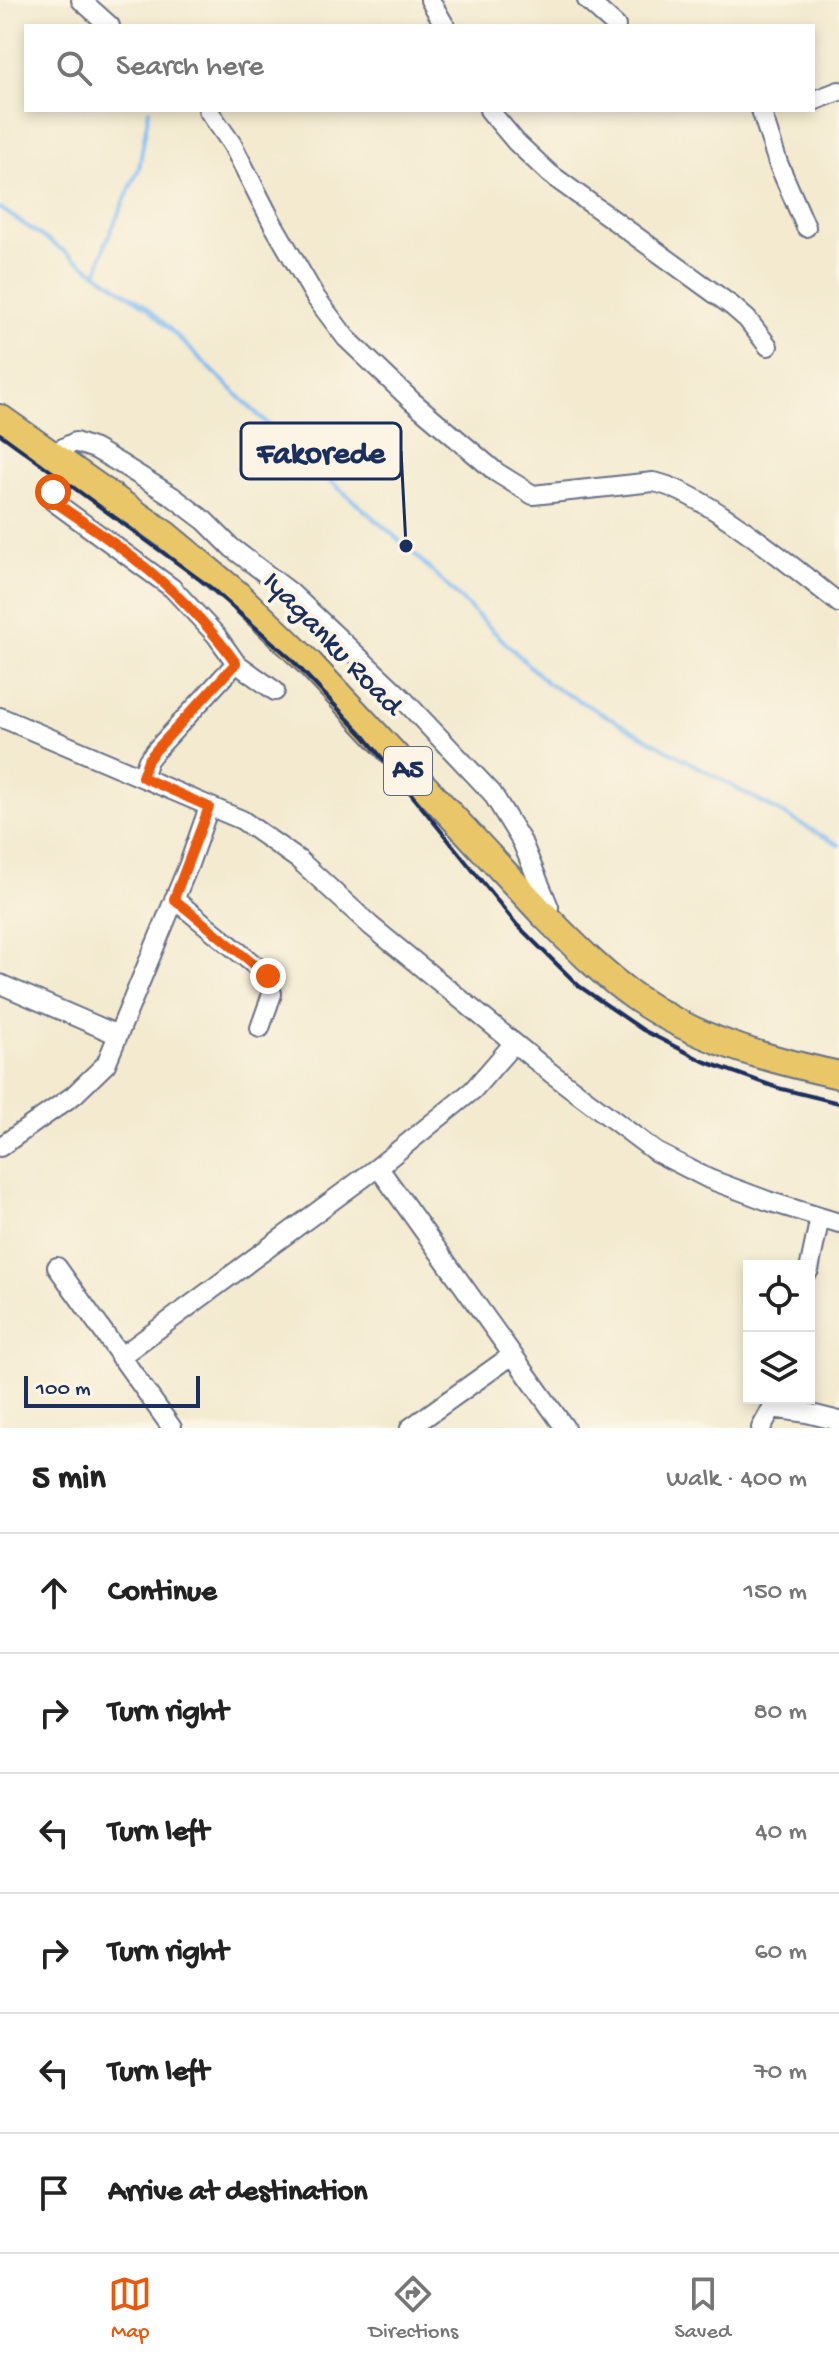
<!DOCTYPE html>
<html lang="en">
<head>
<meta charset="utf-8">
<style>
	:root { --surface:#fff; --page:#f2f2f2; --text:#222; --muted:#767676; --line:#e0e0e0; --accent:#ea580c }
	body { margin:0; font-family:"Gochi Hand",sans-serif; background:var(--page); color:var(--text) }
	.controls { position:absolute; right:24px; bottom:24px; display:grid; overflow:hidden; border-radius:0px; box-shadow:0 4px 12px #0003 }
	.controls button { width:72px; height:72px; display:grid; place-items:center; padding:0; border:0; border-bottom:2px solid var(--line); background:var(--surface); color:var(--text); font:40px sans-serif }
	.scale { position:absolute; left:24px; bottom:20px; width:176px; box-sizing:border-box; padding-left:8px; border:4px solid #1b2f5e; border-top:0; font-size:22px; line-height:28px; white-space:nowrap; color:#1b2f5e; -webkit-text-stroke:6px #fcf5e5; paint-order:stroke }
	.stop { position:absolute; width:24px; height:24px; margin:-18px; border:6px solid #ea580c; border-radius:50%; background:#fff }
	.stop.end { background:#ea580c; border-color:#fff; box-shadow:0 2px 8px #0008 }
	.list { margin:0; padding:0; list-style:none }
	h2 { display:flex; justify-content:space-between; align-items:center; height:104px; margin:0; padding:0 32px; font-size:34px }
	h2 small { font-size:26px; font-weight:400; color:var(--muted) }
	.list li { display:grid; grid-template-columns:52px 1fr auto; gap:24px; align-items:center; box-sizing:border-box; height:120px; padding:0 32px; border-top:2px solid var(--line) }
	.list b { display:block; font-size:30px; white-space:nowrap }
	.list em { font-size:26px; font-style:normal; color:var(--muted) }
	.icon { flex:none; width:44px; height:44px; fill:none; stroke:currentColor; stroke-width:2; stroke-linecap:round; stroke-linejoin:round }
	.map { position:relative; flex:none; width:839px; height:1428px; overflow:hidden }
	.search { position:absolute; background:var(--surface); box-shadow:0 4px 12px #0003; left:24px; right:24px; top:24px; height:88px; display:flex; align-items:center; gap:20px; box-sizing:border-box; padding:0 28px; border-radius:0px; color:var(--muted); font-size:30px }
	.sheet { height:824px; background:var(--surface) }
	nav { display:flex; justify-content:space-around; align-items:center; box-sizing:border-box; height:112px; border-top:2px solid var(--line); background:var(--surface); font-size:22px; color:var(--muted) }
	nav a { display:grid; justify-items:center; gap:4px }
	nav .on { color:var(--accent) }
	.map>svg:first-child { display:block }
	.lines { fill:none; stroke-linecap:round; stroke-linejoin:round }
	.stream { stroke:#81bcf3; stroke-width:4 }
	.minor-casing { stroke:#677086; stroke-width:22 }
	.highway-casing { stroke:#677086; stroke-width:30 }
	.minor { stroke:#fff; stroke-width:18 }
	.highway { stroke:#e9c769; stroke-width:26 }
	.rail { stroke:#1b2f5e; stroke-width:4 }
	.route { stroke:#ea580c; stroke-width:10 }
	.labels { text-anchor:middle; dominant-baseline:central; stroke-width:8; stroke-linejoin:round; paint-order:stroke }
	.shield { fill:#fcf5e5; stroke:#5e6a86; stroke-width:2 }
	.shield-label { font-size:28px; font-weight:bold; fill:#1b2f5e }
	.street-label { font-size:30px; fill:#1b2f5e; stroke:#fcf5e5 }
	.leader { fill:none; stroke:#1b2f5e; stroke-width:3 }
	.callout-dot { fill:#1b2f5e; stroke:#fcf5e5; stroke-width:3 }
	.callout { fill:#fcf5e5; stroke:#1b2f5e; stroke-width:3 }
	.callout-label { font-size:32px; text-anchor:middle; font-weight:bold; fill:#1b2f5e }
</style>
</head>
<body>
<div class="map">
<svg width="839" height="1428" viewBox="0 0 839 1428">
	<rect width="100%" height="100%" fill="#fcf5e5"/>
	<filter id="ink" filterUnits="userSpaceOnUse"><feTurbulence type="fractalNoise" baseFrequency=".0125" numOctaves="2"/><feDisplacementMap in="SourceGraphic" scale="16" xChannelSelector="R" yChannelSelector="G"/><feConvolveMatrix kernelMatrix="1 2 1 2 8 2 1 2 1" color-interpolation-filters="sRGB"/></filter>
	<filter id="wash" filterUnits="userSpaceOnUse"><feTurbulence type="fractalNoise" baseFrequency=".006" numOctaves="4" result="noise"/><feDisplacementMap in="SourceGraphic" scale="32" xChannelSelector="R" yChannelSelector="G"/><feGaussianBlur stdDeviation="1.8" result="paint"/><feColorMatrix in="noise" values="0 0 0 0 0 0 0 0 0 0 0 0 0 0 0 0 0 1.4 0 .05"/><feComposite in="paint" operator="in"/></filter>
	<g filter="url(#wash)">
		<rect width="100%" height="100%" fill="#f3eacf"/>
		<g class="lines">
			<path class="stream" d="M0 208 147 307 290 446 406 546 547 683 839 845
				M97 274 106 242 139 168 149 110"/>
		</g>
	</g>
	<g filter="url(#ink)">
		<g class="lines">
			<defs>
				<path id="minor" d="M81 0 110 26
					M430 0 445 26
					M587 0 616 26
					M813 101 839 91
					M208 110 232 144 273 224 316 298 346 338 412 401 496 472 533 495 653 482C702 490 796 570 839 603
					M489 110 516 142 550 174 732 306 747 319 768 346
					M761 110 778 163 806 227
					M51 454 75 442 95 449 121 464 172 496 205 521 232 548 290 592 402 698 492 793 522 842 549 907 544 915
					M69 466 65 480 51 495 53 501 172 588 216 635 236 663 275 691
					M0 717 242 820 299 860 371 926 551 1073 656 1152 709 1179 768 1201 839 1223
					M142 777 148 760 156 750 236 663
					M174 899 268 976 272 994 260 1028
					M0 984 118 1035
					M0 1147 74 1095 106 1064 189 864 209 807
					M378 1167 565 1428
					M57 1267 172 1428
					M809 1270 820 1217
					M120 1357 378 1167 473 1090 514 1043
					M772 1408 807 1413 839 1421
					M410 1428 511 1356
					M761 1428 772 1408 773 1398"/>
				<path id="highway" d="M0 418 166 535 236 593 310 664 544 915C573 944 602 974 635 997 696 1040 767 1059 839 1075"/>
			</defs>
			<use href="#minor" class="minor-casing"/>
			<use href="#highway" class="highway-casing"/>
			<use href="#minor" class="minor"/>
			<use href="#highway" class="highway"/>
			<path class="rail" d="M0 434 210 587 289 657 365 737 517 925 579 986 643 1030 703 1061 778 1088 839 1103"/>
		</g>
	</g>
	<g class="lines" filter="url(#ink)">
		<path class="route" d="M53 492V501C125 549 185 592 236 663L156 750 148 760 142 777 209 807 174 899 268 976"/>
	</g>
	<g class="labels">
		<rect class="shield" x="384" y="747" width="48" height="48" rx="6"/>
		<g class="shield-label">
			<text x="408" y="771">A5</text>
		</g>
		<g class="street-label">
			<text transform="translate(331 645) rotate(46)">Iyaganku Road</text>
		</g>
	</g>
	<path class="leader" d="M406 546L401 451"/>
	<circle class="callout-dot" cx="406" cy="546" r="8"/>
	<rect class="callout" x="241" y="423" width="160" height="56" rx="8"/>
	<g class="callout-label">
		<text x="321" y="462">Fakorede</text>
	</g>
</svg>
<div class="controls">
<button><svg class="icon" aria-label="locate" viewBox="0 0 24 24"><circle cx="12" cy="12" r="6"/><path d="M12 2v4M12 18v4M2 12h4M18 12h4"/></svg></button>
<button><svg class="icon" aria-label="layers" viewBox="0 0 24 24"><path d="M12 4l9 5-9 5-9-5zM3 14l9 5 9-5"/></svg></button>
</div>
<div class="scale">100 m</div>
<div class="stop" style="left:53px;top:492px"></div>
<div class="stop end" style="left:268px;top:976px"></div>
<div class="search"><svg class="icon" aria-label="search" viewBox="0 0 24 24"><circle cx="10" cy="10" r="6"/><path d="M15 15l6 6"/></svg>Search here</div>
</div>
<section class="sheet">
<h2>5 min<small>Walk · 400 m</small></h2>
<ul class="list">
<li><svg class="icon" aria-label="ahead" viewBox="0 0 24 24"><path d="M12 20V5M6 11l6-6 6 6"/></svg><div><b>Continue</b></div><em>150 m</em></li>
<li><svg class="icon" aria-label="right" viewBox="0 0 24 24"><path d="M7 20v-9h11M14 6l5 5-5 5"/></svg><div><b>Turn right</b></div><em>80 m</em></li>
<li><svg class="icon" aria-label="left" viewBox="0 0 24 24"><path d="M17 20v-9H6M10 6l-5 5 5 5"/></svg><div><b>Turn left</b></div><em>40 m</em></li>
<li><svg class="icon" aria-label="right" viewBox="0 0 24 24"><path d="M7 20v-9h11M14 6l5 5-5 5"/></svg><div><b>Turn right</b></div><em>60 m</em></li>
<li><svg class="icon" aria-label="left" viewBox="0 0 24 24"><path d="M17 20v-9H6M10 6l-5 5 5 5"/></svg><div><b>Turn left</b></div><em>70 m</em></li>
<li><svg class="icon" aria-label="arrive" viewBox="0 0 24 24"><path d="M6 21V4h12l-3 4 3 4H6"/></svg><div><b>Arrive at destination</b></div></li>
</ul>
</section>
<nav>
<a class="on"><svg class="icon" aria-label="map" viewBox="0 0 24 24"><path d="M3 6l6-2 6 2 6-2v14l-6 2-6-2-6 2zM9 4v14M15 6v14"/></svg>Map</a>
<a><svg class="icon" aria-label="directions" viewBox="0 0 24 24"><path d="M12 3l9 9-9 9-9-9zM9 14v-3h6M13 9l2 2-2 2"/></svg>Directions</a>
<a><svg class="icon" aria-label="saved" viewBox="0 0 24 24"><path d="M7 4h10v16l-5-4-5 4z"/></svg>Saved</a>
</nav>
</body>
</html>
